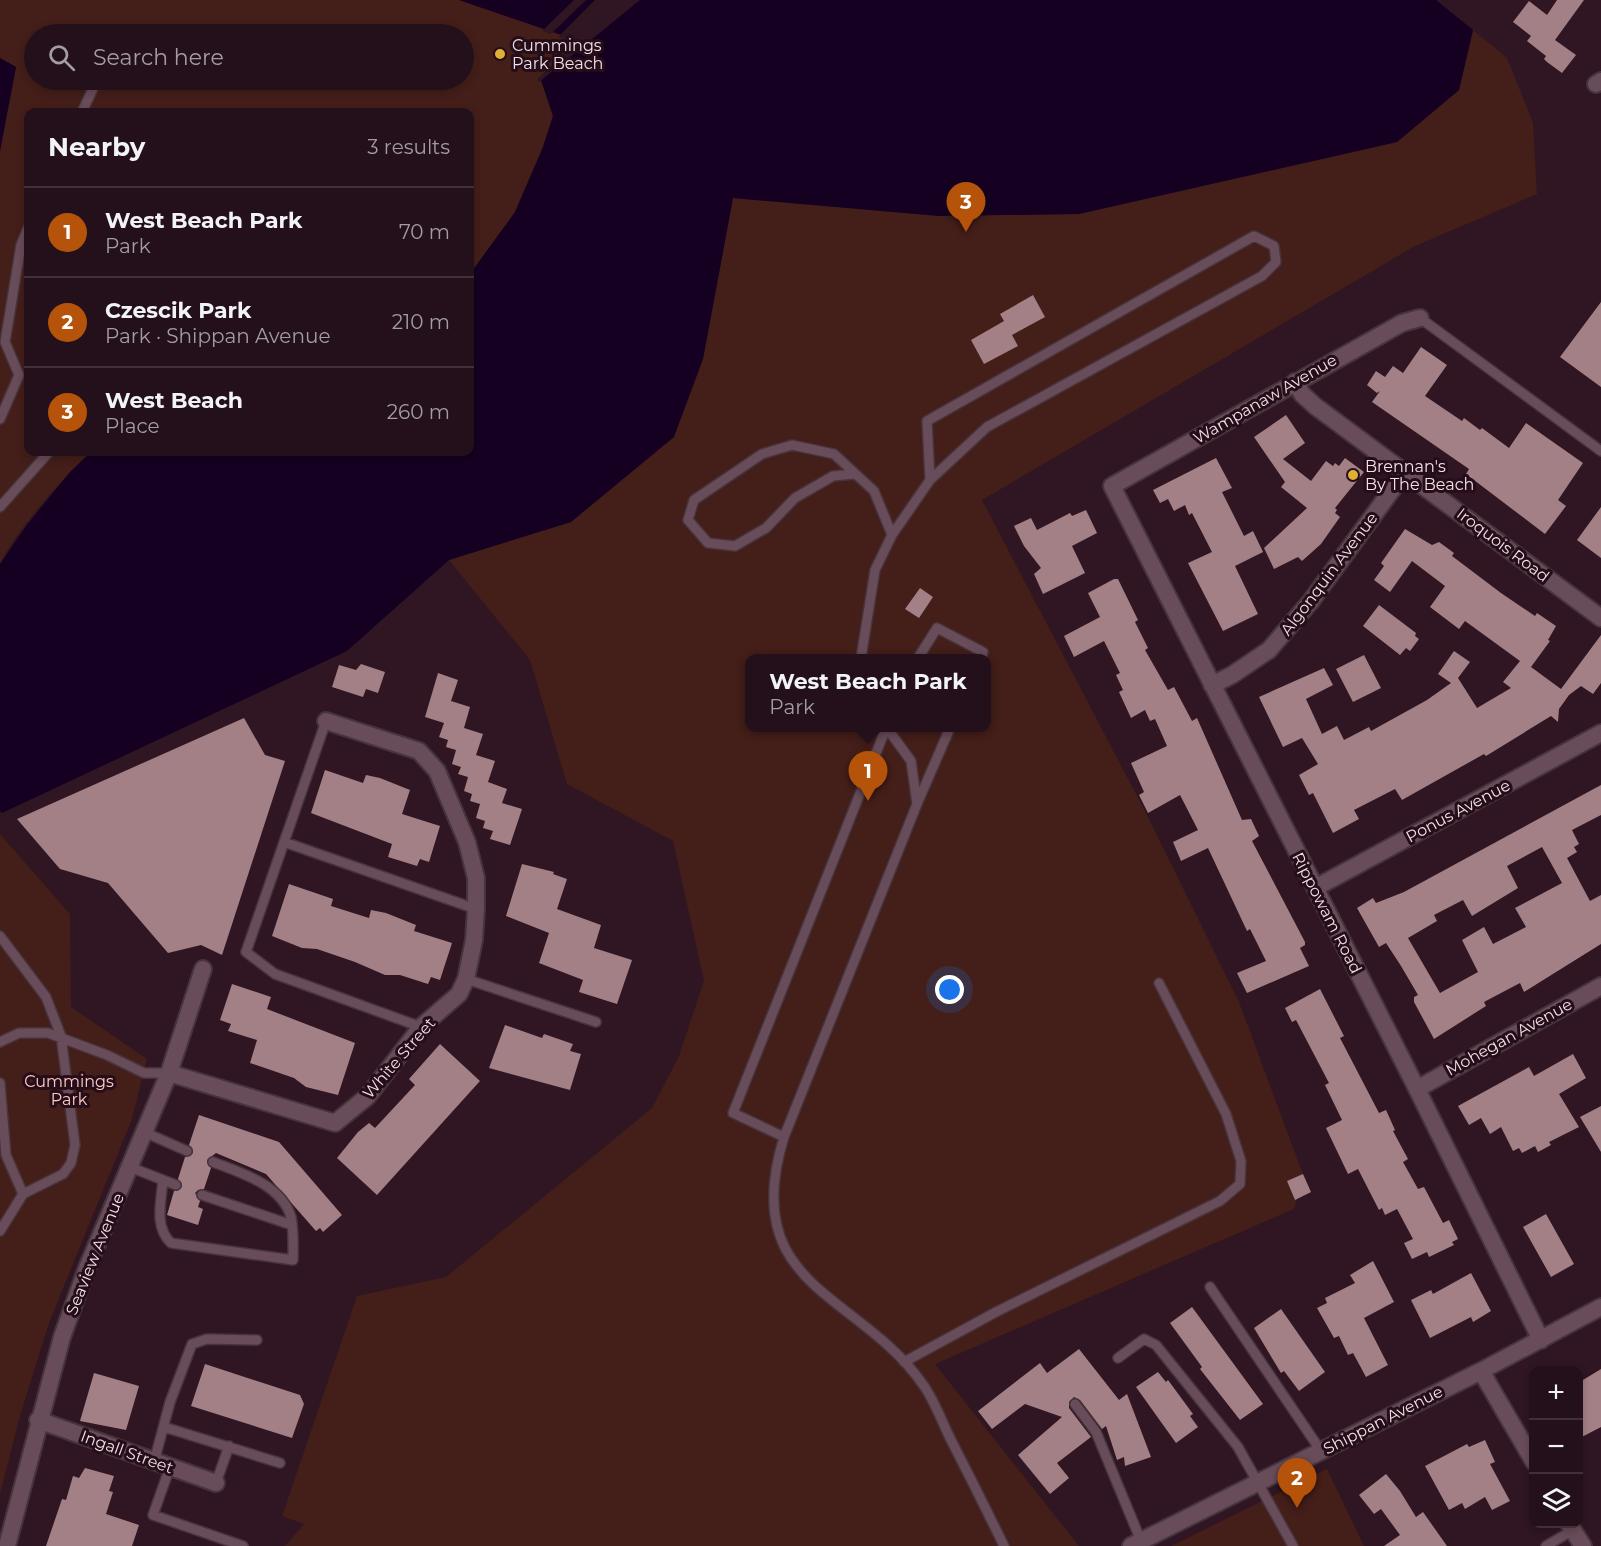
<!DOCTYPE html>
<html lang="en">
<head>
<meta charset="utf-8">
<style>
	:root { --surface:#23101a; --page:#2f1e27; --text:#f1f3f6; --muted:#a39da2; --line:#403039; --accent:#b45309 }
	body { margin:0; font-family:Montserrat,sans-serif; background:var(--page); color:var(--text) }
	.controls { position:absolute; right:18px; bottom:18px; display:grid; overflow:hidden; border-radius:12px; box-shadow:0 3px 9px #0003 }
	.controls button { width:54px; height:54px; display:grid; place-items:center; padding:0; border:0; border-bottom:2px solid var(--line); background:var(--surface); color:var(--text); font:30px sans-serif }
	.you { position:absolute; left:950px; top:990px; width:21px; height:21px; margin:-15px; border:4px solid #fff; border-radius:50%; background:#1a73e8; box-shadow:0 0 0 9px #1a73e833 }
	.badge { display:grid; place-items:center; width:39px; height:39px; border-radius:50%; background:var(--accent); color:#fff; font-size:20px; font-weight:700 }
	.pin { position:absolute; translate:-50% -50px; filter:drop-shadow(0 2px 3px #0008) }
	.pin::after { content:''; position:absolute; top:32px; width:21px; height:18px; background:inherit; clip-path:polygon(0 0,100% 0,50% 100%) }
	.popup { position:absolute; left:745px; top:654px; width:246px; height:78px; box-sizing:border-box; display:grid; place-content:center; border-radius:12px; background:var(--surface); filter:drop-shadow(0 2px 4px #0005); font-size:20px; white-space:nowrap; color:var(--muted) }
	.popup b { font-size:22px; color:var(--text) }
	.popup::after { content:''; position:absolute; left:50%; top:100%; margin-left:-12px; border:12px solid transparent; border-top-color:var(--surface) }
	.list { margin:0; padding:0; list-style:none }
	h2 { display:flex; justify-content:space-between; align-items:center; height:78px; margin:0; padding:0 24px; font-size:26px }
	h2 small { font-size:20px; font-weight:400; color:var(--muted) }
	.list li { display:grid; grid-template-columns:39px 1fr auto; gap:18px; align-items:center; box-sizing:border-box; height:90px; padding:0 24px; border-top:2px solid var(--line) }
	.list b { display:block; font-size:22px; white-space:nowrap }
	.list p { margin:0; font-size:20px; white-space:nowrap; color:var(--muted) }
	.list em { font-size:20px; font-style:normal; color:var(--muted) }
	.icon { flex:none; width:33px; height:33px; fill:none; stroke:currentColor; stroke-width:2; stroke-linecap:round; stroke-linejoin:round }
	.map { position:relative; flex:none; width:1601px; height:1546px; overflow:hidden }
	.search { position:absolute; background:var(--surface); box-shadow:0 3px 9px #0003; left:24px; top:24px; width:450px; height:66px; display:flex; align-items:center; gap:15px; box-sizing:border-box; padding:0 21px; border-radius:33px; color:var(--muted); font-size:22px }
	.panel { position:absolute; background:var(--surface); box-shadow:0 3px 9px #0003; left:24px; top:108px; width:450px; height:348px; border-radius:12px }
	.map>svg:first-child { display:block }
	.green { fill:#441e19; fill-rule:evenodd }
	.water { fill:#150021 }
	.pier { fill:#2f1622 }
	.building { fill:#a38085; fill-rule:evenodd }
	.lines { fill:none; stroke-linecap:round; stroke-linejoin:round }
	.service-casing { stroke:#46343c; stroke-width:12 }
	.minor-casing { stroke:#46343c; stroke-width:20 }
	.service { stroke:#694c59; stroke-width:9 }
	.minor { stroke:#694c59; stroke-width:16 }
	.poi-dot { fill:#deb133; stroke:#250d19; stroke-width:2 }
	.labels { text-anchor:middle; dominant-baseline:central; stroke-width:6; stroke-linejoin:round; paint-order:stroke }
	.poi-label { font-size:16px; fill:#f2e0e7; stroke:#250d19; text-anchor:start }
	.street-label { font-size:16px; fill:#f2e0e7; stroke:#250d19 }
	.park-label { font-size:16px; fill:#ffc9c1; stroke:#250d19 }
</style>
</head>
<body>
<div class="map">
<svg width="1601" height="1546" viewBox="0 0 1601 1546">
	<rect width="100%" height="100%" fill="#2f1622"/>
	<path class="green" d="M0 0H459L582 42 541 80 553 116 543 147 515 212 470 274V112H28V452H91C62 480 17 528 0 564V151L16 67 0 58ZM34 34H464V80H34Z
		M1473 30 1507 58 1533 123 1537 194 1415 246 982 500 1148 817 1239 1002 1304 1177 1294 1209 935 1364 1079 1546H285L304 1524 282 1516 357 1296 446 1277 652 1108 679 1056 704 981 673 841 567 784 530 660 449 560 571 522 621 480 703 359 733 198 939 216 1079 214 1397 142 1459 90ZM750 658H986V728H750Z
		M0 834 70 914 71 1007 147 1059 132 1119 49 1323 20 1416 0 1494Z
		M1327 1469 1364 1546H1171Z"/>
	<path class="water" d="M459 0H1436L1473 30 1459 90 1397 142 1079 214 939 216 733 198 703 359 674 437 571 522 449 560 347 651 2 813 0 811V564L26 526 69 473 91 452H470V274L515 212 543 147 553 116 541 80 582 42Z
		M0 58 16 67 0 151Z"/>
	<path class="pier" d="M574 0H586L551 34 542 31Z
		M595 0H640L538 83V78L576 43 558 37Z"/>
	<path class="building" d="M1557 0H1584L1555 40 1576 55 1562 73 1547 62 1544 59 1546 56 1527 41 1531 36 1513 22 1529 1 1547 15Z
		M1033 295 1045 317 1012 335 1018 346 984 364 971 340 1004 321 1000 314Z
		M1601 302V387L1560 357Z
		M1421 347 1447 365 1425 396 1462 421 1464 418 1480 430 1482 428 1509 448 1526 423 1583 463 1558 500 1566 506 1545 534 1466 474 1469 469 1372 402 1380 391 1377 393 1367 385 1376 371 1385 377 1393 366 1403 373Z
		M1286 415 1305 443 1283 459 1311 481 1326 461 1333 466 1335 463 1339 466 1345 458 1364 472 1335 508 1337 510 1335 513 1340 517 1321 544 1302 561 1298 557 1274 569 1264 548 1307 508 1281 487 1285 482 1254 437Z
		M1216 458 1232 488 1222 492 1244 536 1253 531 1263 552 1235 566 1258 614 1223 631 1188 563 1212 552 1192 513 1189 515 1185 505 1174 511 1168 499 1160 503 1153 490Z
		M1601 507V558L1577 540Z
		M1086 510 1097 533 1072 546 1085 573 1043 594 1034 574 1041 568 1024 546 1014 526 1031 518 1037 530 1070 513 1072 516Z
		M1405 529 1432 545 1439 542 1454 553 1452 556 1501 593 1535 616 1537 613 1556 626 1548 640 1550 641 1531 667 1561 689 1601 635V683L1593 694 1581 686 1569 695 1559 709 1558 722 1551 716 1486 756 1484 754 1402 800 1395 789 1354 810 1359 819 1333 833 1313 793 1309 795 1299 775 1318 764 1302 738 1283 747 1259 697 1324 668 1333 685 1306 699 1322 734 1337 726 1344 740 1369 727 1371 731 1427 700 1451 683 1438 674 1454 651 1470 662 1458 678 1477 708 1511 688 1503 682 1520 661 1465 621 1459 629 1430 607 1445 586 1412 561 1390 592 1374 580 1384 566 1381 563Z
		M1114 579H1118L1138 620 1135 622 1148 648 1145 650 1168 690 1174 687 1192 721 1197 718 1242 820 1251 819 1259 836 1252 841 1305 942V945L1300 948 1309 966 1247 993 1237 973 1266 961 1250 929 1247 931 1208 848 1181 861 1173 842 1198 830 1180 795 1148 813 1139 795 1144 792 1131 763 1167 746 1155 719 1150 721 1145 710 1131 718 1119 692 1123 690 1116 675 1120 673 1104 641 1074 657 1064 636 1100 617 1088 593Z
		M920 588 933 597 919 618 905 609Z
		M1379 605 1416 633 1415 636 1419 639 1410 651 1406 648 1400 655 1363 626Z
		M1364 655 1381 688 1353 702 1336 669Z
		M361 664 385 672 378 693 366 689 363 697 332 687 339 665 356 670Z
		M438 673 458 680 451 701 470 707 464 728 483 734 476 755 495 761 488 782 507 789 502 803 522 809 510 845 490 839 493 831 483 828 485 821 476 818 480 804 470 801 472 794 464 791 468 777 458 774 461 767 452 764 456 750 446 747 448 740 439 737 444 723 425 717Z
		M244 718 265 755 285 761 222 955 201 945 168 953 108 883 60 869 17 819Z
		M325 770 363 783 366 775 380 778 410 790 402 814 440 826 429 862 420 859 417 866 388 857 392 844 311 813Z
		M1601 785V815L1572 830 1579 844 1574 847 1577 852 1567 858 1590 901 1601 895V944L1524 992 1520 983 1484 1002 1486 1006 1434 1039 1414 1002V997L1418 995 1401 966 1386 943 1379 947 1357 908 1373 898 1376 903 1404 892ZM1542 847 1562 883 1515 908 1526 927 1493 944 1484 927 1462 940 1478 972 1440 993 1408 938 1437 921 1434 915 1463 900 1472 916 1518 888 1507 866Z
		M522 864 554 872 553 874 567 879 557 909 601 925 594 948 632 960 617 1004 579 992 583 980 539 963 549 933 506 916Z
		M289 884 333 899 331 906 369 918 371 910 386 913 416 925 414 931 452 943 440 980 431 977 428 984 400 975H385L355 962 317 949 302 948 272 936Z
		M232 984 271 997 267 1009 355 1043 338 1095 306 1087 294 1078 250 1063 257 1040 228 1031 231 1024 220 1020Z
		M1320 989 1344 1036 1340 1038 1379 1113 1386 1110 1395 1130 1393 1131 1408 1159 1403 1162 1418 1189 1424 1187 1443 1223 1449 1220 1458 1239 1452 1242 1454 1245 1429 1257 1427 1252 1412 1259 1404 1243 1413 1239 1397 1209 1385 1215 1382 1208 1379 1210 1358 1169 1348 1174 1326 1128 1342 1120 1325 1085 1329 1083 1296 1020 1292 1022 1285 1008Z
		M505 1025 542 1038 544 1034 573 1044 570 1051 581 1054 570 1090 489 1068Z
		M440 1044 480 1081 377 1195 337 1158 358 1132 369 1123 375 1128 415 1085 409 1079Z
		M1573 1054 1586 1078 1559 1094 1579 1127 1549 1142 1551 1145 1538 1152 1535 1146 1522 1153 1519 1148 1513 1151 1501 1127 1490 1134 1481 1118 1469 1125 1458 1106 1529 1067 1534 1076Z
		M1601 1106V1152L1580 1117Z
		M199 1115 279 1142 342 1215 323 1232 320 1228 316 1231 266 1174 216 1153 207 1160 211 1168 204 1189 198 1190 195 1193 200 1201 198 1207 203 1209 198 1225 167 1215 174 1191 182 1187 178 1179 185 1157 193 1153 189 1145Z
		M1303 1174 1311 1192 1295 1200 1287 1181Z
		M1546 1214 1574 1264 1551 1277 1523 1227Z
		M1373 1261 1394 1302 1364 1318 1388 1365 1366 1377 1353 1353 1348 1355 1339 1336 1334 1338 1317 1308 1327 1303 1325 1298 1355 1283 1350 1275Z
		M1471 1273 1491 1311 1473 1322 1471 1317 1430 1338 1411 1300 1431 1290 1433 1294Z
		M1192 1307 1263 1404 1240 1420 1200 1369 1202 1367 1170 1323Z
		M1281 1309 1325 1372 1299 1391 1284 1371 1281 1373 1254 1328Z
		M1079 1349 1119 1400 1127 1394 1151 1457 1125 1466 1124 1457 1117 1460 1106 1426 1102 1429 1080 1400 1074 1397 1069 1402V1408L1091 1437 1057 1463 1069 1478 1050 1494 1018 1455 1062 1417 1025 1404 992 1429 978 1411 1040 1363 1047 1373Z
		M205 1364 300 1395 304 1404 292 1438 191 1406Z
		M1601 1369V1427L1578 1439V1383Z
		M1158 1372 1166 1382 1168 1380 1193 1414 1190 1416 1198 1427 1176 1443 1136 1387Z
		M94 1373 139 1386 126 1430 80 1421Z
		M1485 1440 1495 1462 1490 1464 1510 1501 1492 1510 1485 1497 1465 1509 1462 1503 1449 1510 1425 1466 1467 1444 1469 1447Z
		M85 1468 114 1476 109 1491 113 1492 106 1514 139 1525 132 1546H46L62 1499 66 1500 73 1476 79 1478Z
		M1386 1474 1400 1491 1416 1517 1423 1512 1447 1546H1384L1400 1535 1381 1509 1374 1514 1359 1495Z"/>
	<g class="lines">
		<defs>
			<path id="service" d="M82 112 97 80
				M1420 318 1601 451
				M0 419 19 375 5 342 21 245 28 228
				M855 474 833 476 795 498 766 528 735 546 708 543 688 520 694 500 762 454 792 445 834 454 874 491 892 535
				M0 507 49 452
				M861 658 875 570 892 535 930 480 927 421 1254 236 1274 246 1276 262 1262 276 987 427 930 480
				M918 658 937 628 983 652 981 658
				M326 721 246 952 275 974 421 1027
				M887 728 911 761 917 804 784 1137C737 1289 860 1292 924 1386 935 1402 942 1422 951 1440 969 1475 987 1511 1004 1546
				M917 804 950 728
				M284 842 476 909
				M0 936 46 997 61 1036 75 1145 71 1163 63 1174 23 1194 6 1155 0 1083
				M466 979 596 1022
				M0 1042 19 1033H48L107 1055 144 1073H169
				M144 1132 187 1151
				M784 1137 733 1113 886 728
				M130 1167 163 1180C161 1202 154 1227 171 1243L293 1260C293 1246 294 1231 291 1217 281 1184 241 1173 213 1162
				M163 1180 176 1185
				M202 1195 292 1225
				M0 1231 23 1194
				M1210 1287 1321 1451
				M1118 1358 1144 1339 1156 1345 1238 1447 1293 1546
				M904 1362 996 1312 1220 1201 1240 1184 1241 1161 1226 1114 1159 983
				M1075 1404 1096 1432 1141 1541
				M164 1427 280 1463
				M154 1462 170 1402 192 1344 207 1339 257 1340
				M170 1467 153 1515 243 1546
				M216 1483 229 1446
				M1546 1546 1573 1530"/>
			<path id="minor" d="M1596 84 1601 81
				M1420 318 1402 323 1112 486 1417 1089 1541 1340
				M1295 382 1302 394 1315 406 1601 618
				M1212 685 1232 675 1269 650 1311 601 1405 472
				M1315 888 1601 733
				M169 1073 335 1123 368 1096 421 1027 459 994 466 979 474 940 476 909V878L467 842 437 771 419 751 326 721
				M1417 1089 1601 986
				M1481 1371 1534 1462
				M38 1420 216 1483
				M1569 1524 1583 1546
				M7 1546 62 1337 87 1268 169 1073 203 969
				M1131 1546 1481 1371 1601 1307"/>
		</defs>
		<use href="#service" class="service-casing"/>
		<use href="#minor" class="minor-casing"/>
		<use href="#service" class="service"/>
		<use href="#minor" class="minor"/>
	</g>
	<g class="poi-dot">
		<circle cx="500" cy="54" r="6"/>
		<circle cx="1353" cy="475" r="6"/>
	</g>
	<g class="labels">
		<g class="poi-label">
			<text x="512" y="45">Cummings<tspan x="512" dy="18">Park Beach</tspan></text>
			<text x="1365" y="466">Brennan's<tspan x="1365" dy="18">By The Beach</tspan></text>
		</g>
		<g class="street-label">
			<text transform="translate(1265 399) rotate(-30)">Wampanaw Avenue</text>
			<text transform="translate(1503 545) rotate(37)">Iroquois Road</text>
			<text transform="translate(1329 574) rotate(-53)">Algonquin Avenue</text>
			<text transform="translate(1458 811) rotate(-28)">Ponus Avenue</text>
			<text transform="translate(1327 913) rotate(63)">Rippowam Road</text>
			<text transform="translate(1509 1037) rotate(-29)">Mohegan Avenue</text>
			<text transform="translate(399 1058) rotate(-49)">White Street</text>
			<text transform="translate(95 1254) rotate(-68)">Seaview Avenue</text>
			<text transform="translate(1383 1420) rotate(-27)">Shippan Avenue</text>
			<text transform="translate(127 1452) rotate(20)">Ingall Street</text>
		</g>
		<g class="park-label">
			<text x="69" y="1081">Cummings<tspan x="69" dy="18">Park</tspan></text>
		</g>
	</g>
</svg>
<div class="controls">
<button>+</button>
<button>−</button>
<button><svg class="icon" aria-label="layers" viewBox="0 0 24 24"><path d="M12 4l9 5-9 5-9-5zM3 14l9 5 9-5"/></svg></button>
</div>
<div class="you"></div>
<div class="pin badge" style="left:868px;top:801px">1</div>
<div class="popup"><b>West Beach Park</b>Park</div>
<div class="pin badge" style="left:1297px;top:1508px">2</div>
<div class="pin badge" style="left:966px;top:232px">3</div>
<div class="search"><svg class="icon" aria-label="search" viewBox="0 0 24 24"><circle cx="10" cy="10" r="6"/><path d="M15 15l6 6"/></svg>Search here</div>
<section class="panel">
<h2>Nearby<small>3 results</small></h2>
<ul class="list">
<li><span class="badge">1</span><div><b>West Beach Park</b><p>Park</p></div><em>70 m</em></li>
<li><span class="badge">2</span><div><b>Czescik Park</b><p>Park · Shippan Avenue</p></div><em>210 m</em></li>
<li><span class="badge">3</span><div><b>West Beach</b><p>Place</p></div><em>260 m</em></li>
</ul>
</section>
</div>
</body>
</html>
